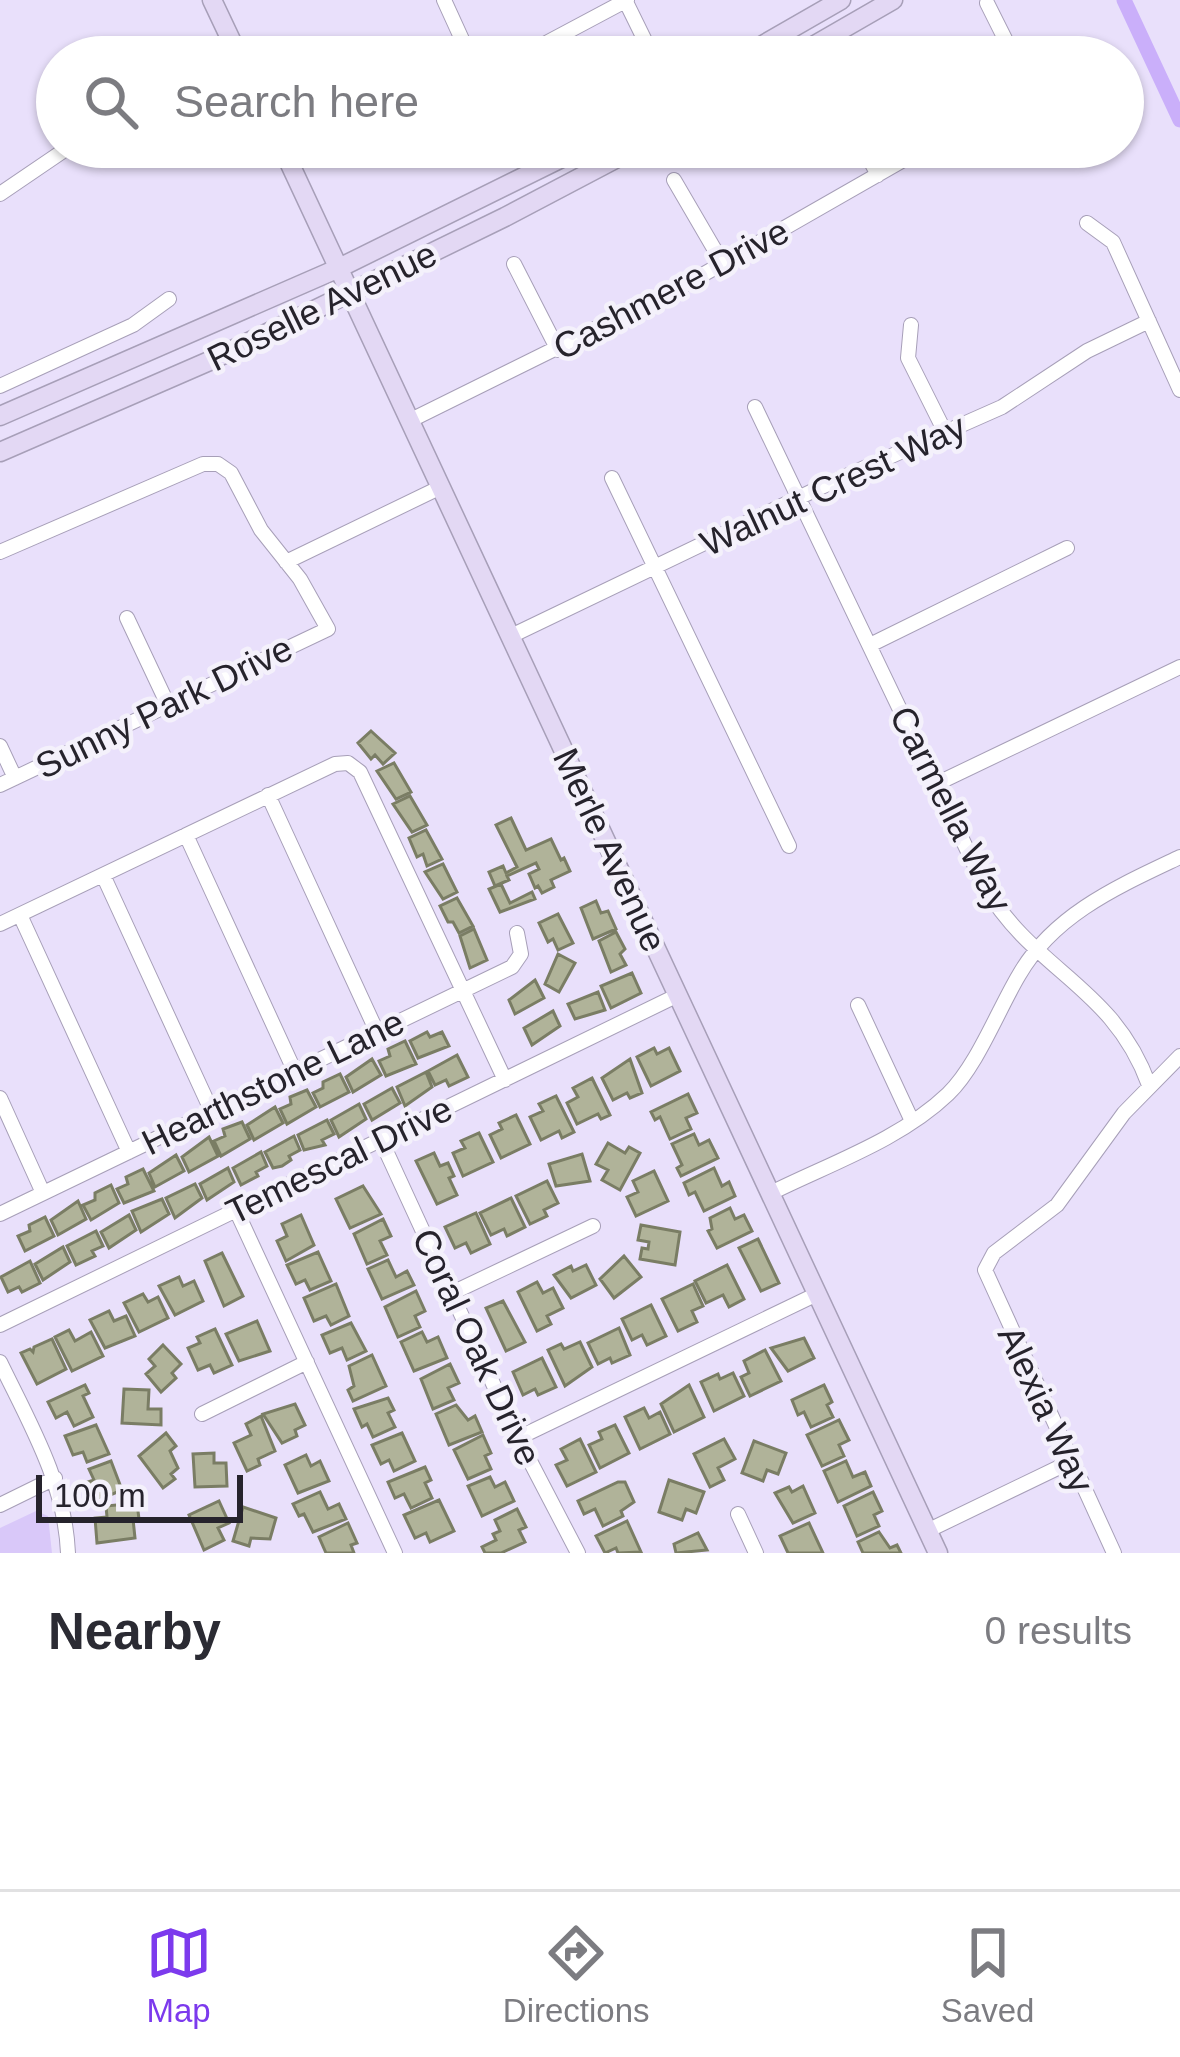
<!DOCTYPE html>
<html lang="en">
<head>
<meta charset="utf-8">
<style>
	:root { --surface:#fff; --page:#f7f7f7; --text:#2b2b33; --muted:#7c7c81; --line:#e1e1e2; --accent:#7c3aed }
	body { margin:0; font-family:Arial,sans-serif; background:var(--page); color:var(--text) }
	.scale { position:absolute; left:36px; bottom:30px; width:207px; box-sizing:border-box; padding-left:12px; border:6px solid #26232c; border-top:0; font-size:33px; line-height:42px; white-space:nowrap; color:#26232c; -webkit-text-stroke:9px #f4f1fb; paint-order:stroke }
	.list { margin:0; padding:0; list-style:none }
	h2 { display:flex; justify-content:space-between; align-items:center; height:156px; margin:0; padding:0 48px; font-size:51px }
	h2 small { font-size:39px; font-weight:400; color:var(--muted) }
	.icon { flex:none; width:66px; height:66px; fill:none; stroke:currentColor; stroke-width:2; stroke-linecap:round; stroke-linejoin:round }
	.map { position:relative; flex:none; width:1180px; height:1553px; overflow:hidden }
	.search { position:absolute; background:var(--surface); box-shadow:0 3px 9px #0004; left:36px; right:36px; top:36px; height:132px; display:flex; align-items:center; gap:30px; box-sizing:border-box; padding:0 42px; border-radius:66px; color:var(--muted); font-size:45px }
	.sheet { height:336px; background:var(--surface) }
	nav { display:flex; justify-content:space-around; align-items:center; box-sizing:border-box; height:168px; border-top:3px solid var(--line); background:var(--surface); font-size:33px; color:var(--muted) }
	nav a { display:grid; justify-items:center; gap:6px }
	nav .on { color:var(--accent) }
	.map>svg:first-child { display:block }
	.green { fill:#d9c8f9 }
	.lines { fill:none; stroke-linecap:round; stroke-linejoin:round }
	.canal { stroke:#caaffa; stroke-width:15 }
	.building { fill:#b0b399; stroke:#7a7d64; stroke-width:3 }
	.street-casing { stroke:#a79fb8; stroke-width:16 }
	.secondary-casing { stroke:#a79fb8; stroke-width:21 }
	.street { stroke:#fff; stroke-width:14 }
	.secondary { stroke:#e3d8f4; stroke-width:18 }
	.labels { text-anchor:middle; dominant-baseline:central; stroke-width:9; stroke-linejoin:round; paint-order:stroke }
	.street-label { font-size:36px; fill:#26232c; stroke:#f4f1fb }
</style>
</head>
<body>
<div class="map">
<svg width="1180" height="1553" viewBox="0 0 1180 1553">
	<rect width="100%" height="100%" fill="#e9e0fb"/>
	<path class="green" d="M36 1511 48 1516 52 1553H0V1528Z"/>
	<g class="lines">
		<path class="canal" d="M1124 0 1180 120"/>
	</g>
	<path class="building" d="M371 731 395 753 383 764 375 755 371 759 358 743Z
		M394 763 411 792 396 799 377 771Z
		M410 796 427 825 412 832 393 804Z
		M511 818 526 850 551 839 561 860 564 858 570 871 551 880 554 887 542 893 538 886 535 888 529 874 539 869 536 863 507 876 509 880 495 886 489 872 503 866 506 873 517 867 496 825Z
		M426 830 442 859 427 866 423 854 417 857 409 838Z
		M443 864 457 892 443 899 425 872Z
		M501 884 510 903 532 892 535 899 500 912 489 889Z
		M457 898 473 926 459 933 453 922H448L440 906Z
		M596 901 601 913 608 911 616 929 593 939 581 908Z
		M558 914 573 943 558 950 553 939 548 942 539 923Z
		M474 929 487 960 470 968 460 936Z
		M616 932 625 949 620 954 626 965 611 972 599 941Z
		M558 954 575 963 559 992 545 984Z
		M632 973 641 993 611 1008 601 986Z
		M535 980 544 998 515 1014 509 1000Z
		M598 992 605 1010 575 1019 568 1004Z
		M553 1011 560 1026 532 1045 524 1028Z
		M427 1032 430 1037 442 1032 449 1046 418 1058 410 1041Z
		M405 1041 416 1064 386 1076 379 1061 390 1056 388 1049Z
		M654 1048 657 1054 669 1048 680 1071 651 1086 637 1057Z
		M457 1055 468 1077 449 1086 446 1080 435 1085 428 1071Z
		M372 1059 381 1075 353 1092 346 1077Z
		M630 1059 642 1093 630 1098 627 1093 613 1100 602 1078Z
		M426 1072 432 1087 405 1106 397 1087Z
		M340 1074 349 1092 320 1107 313 1093 323 1088V1082Z
		M592 1078 610 1115 601 1119 598 1114 577 1124 567 1103 578 1097 573 1088Z
		M392 1088 400 1103 372 1120 364 1104Z
		M307 1090 316 1107 287 1124 280 1109 291 1104 290 1097Z
		M688 1094 697 1113 686 1118 691 1129 670 1139 660 1117 655 1120 651 1112Z
		M556 1096 574 1132 562 1138 559 1131 541 1140 530 1117 543 1111 539 1104Z
		M359 1104 366 1119 339 1137 331 1120Z
		M275 1107 283 1123 254 1140 247 1125Z
		M516 1115 530 1144 501 1158 490 1135 502 1129 499 1123Z
		M327 1120 334 1134 322 1140 325 1145 304 1150 298 1135Z
		M242 1122 250 1139 221 1156 214 1141 225 1136 223 1129Z
		M479 1133 493 1162 463 1176 453 1153 465 1148 461 1141Z
		M694 1134 699 1145 709 1140 718 1158 681 1176 677 1168 682 1165 672 1144Z
		M294 1136 300 1150 289 1156 291 1160 282 1166 273 1168 265 1152Z
		M209 1137 218 1156 189 1172 182 1157Z
		M608 1143 625 1153 629 1147 640 1153 620 1190 602 1180 608 1170 596 1164Z
		M261 1152 267 1166 256 1172 258 1176 241 1185 233 1168Z
		M434 1153 440 1166 448 1163 454 1176 449 1178 457 1195 437 1204 416 1161Z
		M582 1154 590 1181 556 1186 549 1164Z
		M176 1155 184 1171 155 1187 149 1173Z
		M228 1168 234 1182 207 1200 200 1184Z
		M714 1168 722 1186 729 1182 735 1196 704 1211 695 1192 689 1195 684 1183Z
		M143 1169 154 1191 124 1203 117 1189 128 1184 126 1177Z
		M654 1171 668 1201 636 1216 627 1197 638 1192 633 1181Z
		M547 1181 558 1203 544 1210 547 1216 530 1224 516 1196Z
		M195 1184 202 1198 175 1218 166 1198Z
		M111 1185 119 1203 91 1220 83 1205 95 1200V1193Z
		M363 1186 381 1214 350 1228 336 1199Z
		M511 1198 525 1227 507 1236 504 1229 491 1235 480 1213Z
		M162 1199 169 1214 141 1232 132 1211Z
		M78 1201 86 1219 58 1235 51 1220Z
		M730 1208 735 1219 744 1215 752 1231 717 1248 708 1231 712 1229 710 1218Z
		M476 1213 490 1244 471 1253 466 1243 455 1248 445 1227Z
		M129 1215 136 1230 109 1248 101 1232Z
		M301 1215 314 1245 286 1261 277 1241 287 1236 282 1224Z
		M45 1217 54 1236 25 1251 18 1236 30 1231 29 1225Z
		M383 1219 391 1236 380 1241 387 1255 367 1264 354 1234Z
		M641 1225 680 1232 675 1265 640 1259 642 1248 648 1249 649 1242 638 1240Z
		M96 1231 103 1246 92 1251 95 1256 76 1265 67 1246Z
		M758 1239 779 1283 761 1291 739 1248Z
		M63 1247 70 1262 43 1280 35 1264Z
		M318 1252 331 1281 310 1290 305 1280 296 1284 287 1265Z
		M222 1253 243 1296 224 1306 205 1261Z
		M624 1256 641 1277 614 1298 600 1279Z
		M388 1260 396 1277 407 1271 414 1285 382 1299 368 1269Z
		M30 1261 40 1283 22 1292 19 1287 8 1292 1 1277Z
		M586 1265 596 1285 571 1298 554 1275 571 1266 573 1271Z
		M727 1265 744 1299 729 1307 723 1295 706 1303 695 1281Z
		M179 1277 183 1286 194 1281 203 1301 175 1315 159 1286Z
		M537 1282 543 1293 553 1288 563 1308 547 1316 551 1324 537 1331 518 1292Z
		M336 1284 349 1316 331 1325 326 1316 314 1321 304 1298Z
		M693 1284 703 1306 692 1311 697 1322 678 1331 662 1299Z
		M416 1291 425 1311 415 1316 420 1327 398 1337 385 1307Z
		M143 1294 148 1302 158 1297 168 1318 139 1332 124 1303Z
		M503 1301 525 1342 506 1351 486 1308Z
		M651 1305 666 1336 647 1345 642 1335 632 1340 622 1319Z
		M109 1311 114 1321 126 1316 135 1336 105 1348 90 1320Z
		M257 1321 270 1351 239 1361 226 1334Z
		M351 1323 366 1351 347 1360 342 1348 330 1353 322 1335Z
		M619 1328 630 1355 612 1363 610 1358 598 1364 588 1343Z
		M215 1329 232 1365 214 1373 210 1365 198 1370 188 1348 200 1343 197 1337Z
		M69 1330 75 1341 91 1332 103 1356 72 1371 55 1337Z
		M422 1332 427 1342 438 1337 447 1358 414 1371 401 1342Z
		M804 1338 814 1358 788 1371 771 1348Z
		M52 1339 66 1369 37 1384 21 1353 30 1349 33 1352 34 1347Z
		M580 1342 592 1367 565 1386 548 1350 561 1344 564 1349Z
		M163 1345 181 1364 172 1373 176 1378 161 1392 146 1374 155 1366 149 1359Z
		M765 1350 781 1381 750 1396 741 1377 749 1373 744 1361Z
		M372 1355 386 1386 353 1401 348 1390 354 1386 349 1366Z
		M542 1358 556 1387 538 1395 535 1389 523 1395 513 1372Z
		M450 1364 459 1383 448 1388 454 1400 433 1409 421 1379Z
		M733 1373 744 1396 714 1411 701 1382 718 1374 720 1379Z
		M85 1385 89 1393 83 1396 93 1417 74 1426 67 1412 56 1418 48 1402Z
		M689 1385 704 1417 674 1432 661 1404Z
		M824 1385 832 1402 827 1405 833 1417 811 1427 804 1412 798 1415 792 1400Z
		M124 1389 149 1390 148 1409H161V1425L122 1423Z
		M388 1398 394 1410 388 1413 395 1427 373 1437 367 1424 362 1427 354 1409Z
		M295 1404 305 1425 295 1430 297 1436 282 1443 263 1414Z
		M456 1405 468 1420 475 1416 482 1432 449 1445 436 1414Z
		M644 1408 649 1418 660 1412 670 1434 640 1449 625 1417Z
		M261 1416 275 1451 258 1459 260 1465 247 1471 234 1443 251 1435 246 1424Z
		M839 1420 849 1440 839 1445 844 1456 822 1466 807 1435Z
		M96 1425 109 1454 87 1462 83 1452 73 1455 65 1436Z
		M615 1425 629 1453 600 1468 589 1445 602 1439 599 1432Z
		M166 1433 176 1446 170 1451 178 1468 171 1474 175 1479 163 1488 139 1456Z
		M402 1433 415 1461 394 1471 389 1460 381 1464 372 1445Z
		M483 1435 491 1453 485 1456 491 1469 468 1479 454 1450Z
		M580 1439 596 1472 567 1486 556 1465 567 1460 561 1449Z
		M724 1439 735 1459 718 1468 724 1480 710 1487 694 1454Z
		M754 1441 786 1453 778 1474 767 1470 763 1481 742 1473Z
		M214 1453V1463H226L227 1486 195 1487 193 1454Z
		M306 1455 311 1466 320 1461 329 1481 298 1493 285 1465Z
		M111 1461 122 1490 92 1503 85 1483 94 1480 89 1469Z
		M846 1461 853 1477 865 1472 871 1486 838 1502 824 1471Z
		M425 1467 431 1480 425 1483 432 1498 411 1508 404 1494 395 1498 388 1482Z
		M490 1477 495 1487 505 1482 514 1501 482 1516 468 1486Z
		M669 1480 704 1492 696 1513 686 1509 682 1520 659 1512Z
		M618 1482H625L634 1502 621 1511 623 1516 603 1526 595 1509 584 1514 578 1501Z
		M803 1486 815 1513 793 1523 775 1493 789 1487 792 1492Z
		M320 1492 328 1509 339 1504 346 1519 313 1532 304 1514 299 1516 293 1504Z
		M873 1492 882 1511 874 1515 879 1526 857 1536 844 1506Z
		M439 1500 454 1531 430 1542 426 1533 415 1538 404 1515Z
		M219 1501 229 1523 218 1528 224 1540 204 1550 189 1515Z
		M137 1503 139 1519H133L135 1538 97 1543 95 1518 107 1517 106 1506Z
		M243 1507 276 1518 270 1539 251 1538 249 1546 233 1541Z
		M517 1509 526 1527 519 1530 525 1542 501 1553H485L482 1547 496 1540 493 1534 500 1531 495 1520Z
		M627 1521 641 1552 618 1553 616 1548 605 1553 596 1536Z
		M348 1523 357 1543 351 1545 354 1553H326L319 1537Z
		M809 1523 823 1553H788L780 1536Z
		M879 1532 890 1548 897 1545 901 1553H863L858 1542Z
		M698 1533 707 1550 676 1553 674 1544Z"/>
	<g class="lines">
		<defs>
			<path id="street" d="M444 0 470 57
				M625 0 653 57
				M987 3 1014 57
				M520 57 627 0
				M863 147 878 175
				M674 180 723 264
				M0 194 69 147
				M1087 223 1113 242 1180 390
				M514 264 558 350
				M911 325 908 358 946 434
				M0 386 133 325 169 299
				M755 407 985 887C1035 972 1113 986 1149 1085
				M411 420 690 282 926 147
				M612 478 789 846
				M0 552 203 464H218L231 473 261 530 300 579 328 629 0 785
				M286 562 441 487
				M127 618 168 705
				M511 636 819 488 1002 407 1087 351 1149 321
				M870 645 1067 548
				M0 746 15 778
				M936 784 1180 667
				M268 795 377 1032
				M186 835 295 1072
				M103 875 212 1112
				M20 915 129 1152
				M0 924 335 764 348 763 360 772 505 1080
				M858 1005 912 1121
				M0 1098 43 1193
				M381 1140 518 1438 578 1553
				M771 1193C829 1164 900 1140 948 1094 977 1066 998 1010 1019 975 1054 914 1119 886 1180 857
				M236 1210 395 1553
				M0 1214 512 967 521 954 517 933
				M452 1293 593 1226
				M0 1325 678 995
				M0 1362C30 1424 65 1483 68 1553
				M202 1414 307 1362
				M518 1438 817 1294
				M0 1505 55 1478
				M738 1514 756 1553
				M927 1531 1070 1462
				M1114 1553 985 1270 994 1253 1057 1205 1124 1113 1180 1056"/>
			<path id="secondary" d="M212 0 239 57
				M742 57 841 0
				M794 57 893 0
				M282 147 938 1553
				M0 416 339 268 584 147
				M0 452 214 359 505 217 638 147"/>
		</defs>
		<use href="#street" class="street-casing"/>
		<use href="#secondary" class="secondary-casing"/>
		<use href="#street" class="street"/>
		<use href="#secondary" class="secondary"/>
	</g>
	<g class="labels">
		<g class="street-label">
			<text transform="translate(671 289) rotate(-28)">Cashmere Drive</text>
			<text transform="translate(322 306) rotate(-26)">Roselle Avenue</text>
			<text transform="translate(833 485) rotate(-25)">Walnut Crest Way</text>
			<text transform="translate(164 707) rotate(-26)">Sunny Park Drive</text>
			<text transform="translate(951 809) rotate(63)">Carmella Way</text>
			<text transform="translate(610 850) rotate(65)">Merle Avenue</text>
			<text transform="translate(273 1082) rotate(-26)">Hearthstone Lane</text>
			<text transform="translate(339 1160) rotate(-26)">Temescal Drive</text>
			<text transform="translate(477 1347) rotate(65)">Coral Oak Drive</text>
			<text transform="translate(1046 1409) rotate(65)">Alexia Way</text>
		</g>
	</g>
</svg>
<div class="scale">100 m</div>
<div class="search"><svg class="icon" aria-label="search" viewBox="0 0 24 24"><circle cx="10" cy="10" r="6"/><path d="M15 15l6 6"/></svg>Search here</div>
</div>
<section class="sheet">
<h2>Nearby<small>0 results</small></h2>
<ul class="list">
</ul>
</section>
<nav>
<a class="on"><svg class="icon" aria-label="map" viewBox="0 0 24 24"><path d="M3 6l6-2 6 2 6-2v14l-6 2-6-2-6 2zM9 4v14M15 6v14"/></svg>Map</a>
<a><svg class="icon" aria-label="directions" viewBox="0 0 24 24"><path d="M12 3l9 9-9 9-9-9zM9 14v-3h6M13 9l2 2-2 2"/></svg>Directions</a>
<a><svg class="icon" aria-label="saved" viewBox="0 0 24 24"><path d="M7 4h10v16l-5-4-5 4z"/></svg>Saved</a>
</nav>
</body>
</html>
